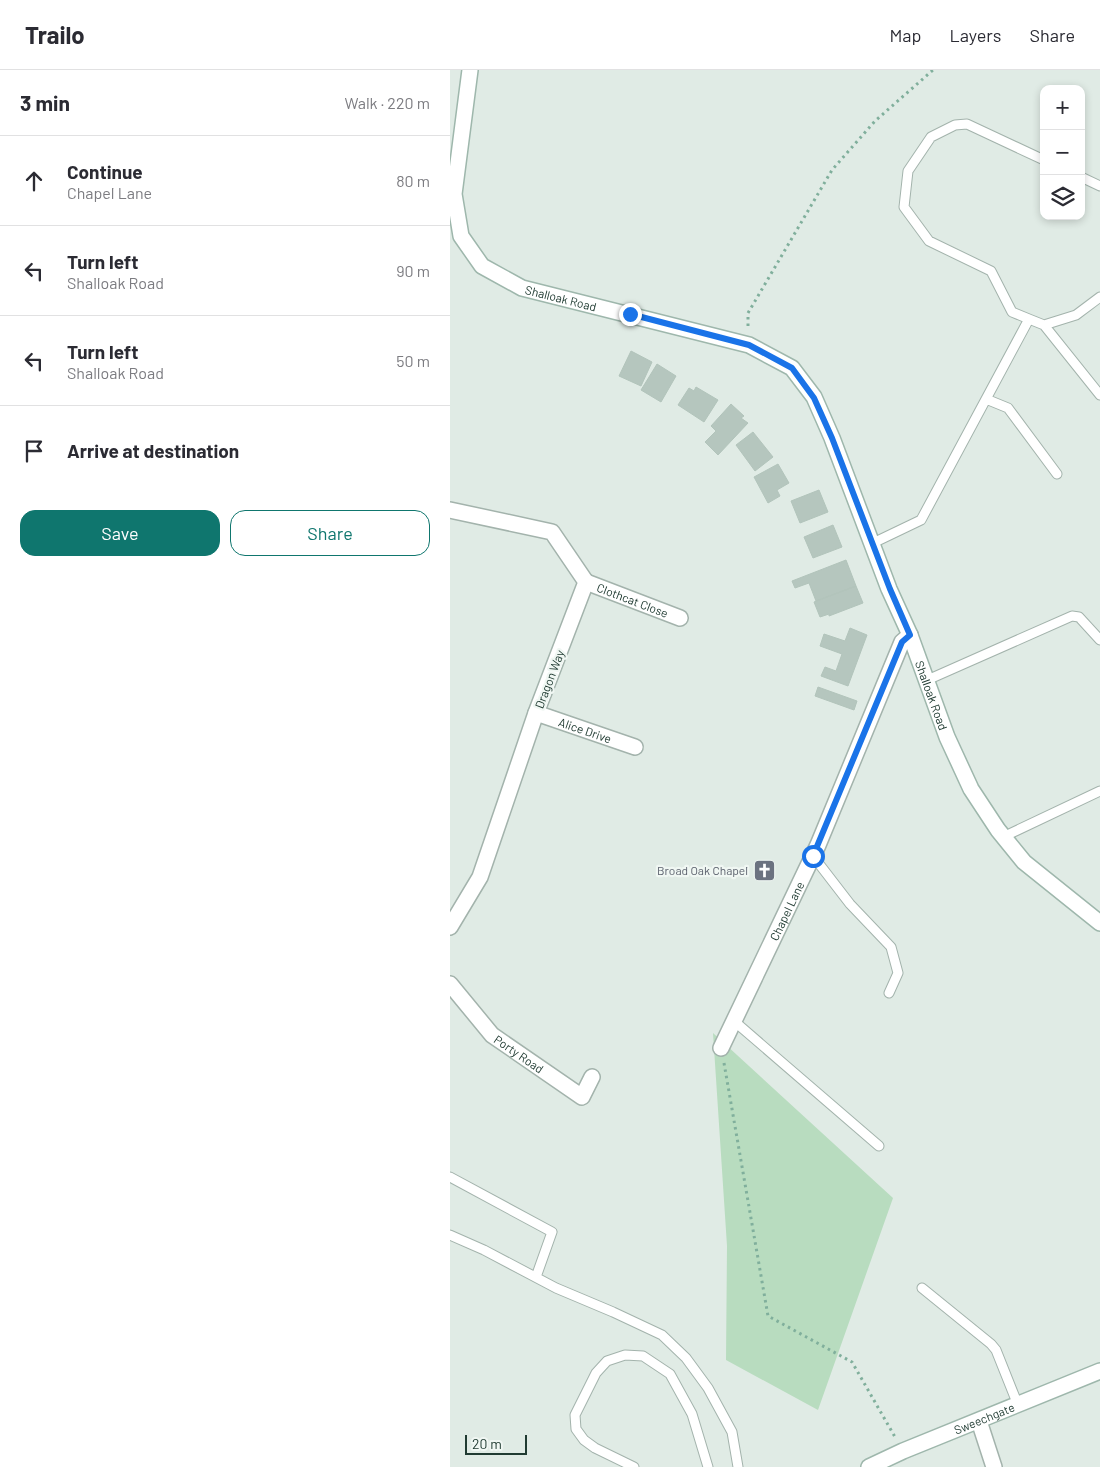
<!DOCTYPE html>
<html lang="en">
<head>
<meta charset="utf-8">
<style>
	:root { --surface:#fff; --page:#f7f7f7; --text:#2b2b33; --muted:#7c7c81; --line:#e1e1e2; --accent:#0f766e }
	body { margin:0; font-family:Barlow,sans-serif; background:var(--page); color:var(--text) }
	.controls { position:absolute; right:15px; top:15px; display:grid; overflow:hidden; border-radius:10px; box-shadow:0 2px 8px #0003 }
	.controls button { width:45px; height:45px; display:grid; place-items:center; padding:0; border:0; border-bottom:1px solid var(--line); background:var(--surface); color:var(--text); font:25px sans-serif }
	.scale { position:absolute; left:15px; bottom:12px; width:62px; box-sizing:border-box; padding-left:5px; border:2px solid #203b32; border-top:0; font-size:14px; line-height:18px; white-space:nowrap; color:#203b32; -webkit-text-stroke:4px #f0f7f3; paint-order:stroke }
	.stop { position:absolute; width:15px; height:15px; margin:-11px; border:4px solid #1a73e8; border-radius:50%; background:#fff }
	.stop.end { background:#1a73e8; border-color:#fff; box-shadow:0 1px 5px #0008 }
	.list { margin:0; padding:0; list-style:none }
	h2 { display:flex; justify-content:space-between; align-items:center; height:65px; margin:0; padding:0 20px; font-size:21px }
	h2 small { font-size:16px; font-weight:400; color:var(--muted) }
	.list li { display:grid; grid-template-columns:32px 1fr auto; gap:15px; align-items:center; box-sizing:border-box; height:90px; padding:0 20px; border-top:1px solid var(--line) }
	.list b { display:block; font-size:19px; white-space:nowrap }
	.list p { margin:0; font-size:16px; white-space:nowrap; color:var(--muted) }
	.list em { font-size:16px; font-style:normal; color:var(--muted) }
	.actions { display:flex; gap:10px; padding:15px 20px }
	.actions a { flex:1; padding:11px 0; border:1px solid var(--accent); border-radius:15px; text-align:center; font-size:18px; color:var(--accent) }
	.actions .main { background:var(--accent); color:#fff }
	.icon { flex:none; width:28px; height:28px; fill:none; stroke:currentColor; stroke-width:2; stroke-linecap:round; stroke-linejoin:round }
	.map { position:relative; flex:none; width:650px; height:1397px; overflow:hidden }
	header { display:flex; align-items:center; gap:30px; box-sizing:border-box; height:70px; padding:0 25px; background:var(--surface); border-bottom:1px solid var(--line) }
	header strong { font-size:24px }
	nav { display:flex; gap:28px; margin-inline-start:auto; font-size:18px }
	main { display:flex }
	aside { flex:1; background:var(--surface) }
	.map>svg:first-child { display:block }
	.green { fill:#b8dcbf }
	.building { fill:#b5c6be; stroke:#b2c4bb }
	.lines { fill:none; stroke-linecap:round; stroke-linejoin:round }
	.lane-casing { stroke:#a3b3ac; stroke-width:11 }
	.street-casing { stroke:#a3b3ac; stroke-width:18 }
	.secondary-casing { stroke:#9eb7ac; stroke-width:18 }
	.path { stroke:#80af9c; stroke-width:3; stroke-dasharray:2.5 4; stroke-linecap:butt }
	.lane { stroke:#fff; stroke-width:9 }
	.street { stroke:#fff; stroke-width:15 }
	.secondary { stroke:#fff; stroke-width:15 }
	.route { stroke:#1a73e8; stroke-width:6 }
	.labels { text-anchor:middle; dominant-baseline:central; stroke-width:4.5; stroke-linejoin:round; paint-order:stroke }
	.street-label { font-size:12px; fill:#203b32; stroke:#f0f7f3 }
	.worship-label { font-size:12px; fill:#5b616d; stroke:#f0f7f3; text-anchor:end }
</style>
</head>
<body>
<header>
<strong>Trailo</strong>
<nav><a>Map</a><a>Layers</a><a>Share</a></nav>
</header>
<main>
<aside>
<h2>3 min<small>Walk · 220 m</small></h2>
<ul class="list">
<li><svg class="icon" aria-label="ahead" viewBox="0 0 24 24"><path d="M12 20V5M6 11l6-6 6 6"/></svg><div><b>Continue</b><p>Chapel Lane</p></div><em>80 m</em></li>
<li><svg class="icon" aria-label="left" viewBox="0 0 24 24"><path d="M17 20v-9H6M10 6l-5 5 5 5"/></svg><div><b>Turn left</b><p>Shalloak Road</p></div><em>90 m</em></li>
<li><svg class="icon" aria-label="left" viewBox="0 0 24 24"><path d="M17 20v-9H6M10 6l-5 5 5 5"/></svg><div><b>Turn left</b><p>Shalloak Road</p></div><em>50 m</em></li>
<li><svg class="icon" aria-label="arrive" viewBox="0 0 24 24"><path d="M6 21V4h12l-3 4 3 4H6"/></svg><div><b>Arrive at destination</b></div></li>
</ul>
<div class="actions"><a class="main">Save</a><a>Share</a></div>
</aside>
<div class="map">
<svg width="650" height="1397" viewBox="0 0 650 1397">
	<rect width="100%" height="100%" fill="#e0ebe5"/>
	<path class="green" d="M263 963 443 1128 368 1340 276 1290 277 1176Z"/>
	<path class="building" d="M181 281 202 292 191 316 169 306Z
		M207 294 226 306 211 332 191 320Z
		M246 317 268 330 254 352 228 335 239 318 244 321Z
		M281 334 294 346 291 348 298 353 268 385 255 372 266 361 261 356Z
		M303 362 323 387 305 401 286 375Z
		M328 394 339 413 327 420 330 426 318 433 304 407Z
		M369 420 378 442 350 453 341 431Z
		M383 455 392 477 363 488 354 467Z
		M396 490 406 516 366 531 359 513 345 518 342 511Z
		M406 516 413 533 379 546V544L370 547 364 532Z
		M400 558 417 565 398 616 371 606 375 597 386 601 392 584 370 576 374 564 395 571Z
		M368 617 407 631 404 640 365 626Z"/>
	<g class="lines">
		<defs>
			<path id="lane" d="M631 107 650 116
				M579 249 562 242 541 201 479 171 454 137 458 101 481 67 505 55 517 54 594 90
				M594 255 650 325
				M536 329 558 338 607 404
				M423 473 471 450 579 249 594 255 626 245 650 227
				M475 611 622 546 629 547 650 570
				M553 767 650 721
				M363 786 400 834 441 877 448 903 439 923
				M284 951 429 1076
				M0 1107 102 1162 86 1207
				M0 1165 34 1180 106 1218 163 1242 212 1265 236 1288 258 1318 282 1362 288 1397
				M472 1218 541 1274 546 1280 568 1335
				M184 1397 145 1378 134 1370 126 1359 125 1345 146 1303 157 1291 175 1285 193 1286 220 1304 242 1344 258 1397"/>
			<g id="street">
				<path d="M0 440 102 462 136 512 86 643 30 807 0 857"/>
				<path id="s1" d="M136 512 230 548"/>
				<path id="s2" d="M86 643 185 677"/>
				<path id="s3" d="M0 914 42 965 132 1027 142 1007"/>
				<path id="s4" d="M271 978 368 775 452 572 460 565"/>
				<path d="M529 1351 544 1397"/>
			</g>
			<g id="secondary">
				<path id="s5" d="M20 0 4 124 11 166 32 196 72 218 299 275 342 298 364 327 382 368 439 519 460 565 497 667 521 719 548 760 574 792 650 853"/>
				<path id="s6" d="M419 1397 453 1381 650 1301"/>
			</g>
		</defs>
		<use href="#lane" class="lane-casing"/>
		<use href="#street" class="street-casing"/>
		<use href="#secondary" class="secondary-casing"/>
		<path class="path" d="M298 256V243L382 100 425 51 483 0
			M274 993 318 1246 402 1292 445 1367"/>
		<use href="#lane" class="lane"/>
		<use href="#street" class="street"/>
		<use href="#secondary" class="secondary"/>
	</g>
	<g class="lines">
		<path class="route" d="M180 244 299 275 342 298 364 328 382 368 440 519 460 565 452 572 363 786"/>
	</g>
	<defs>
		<symbol id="church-square" viewBox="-11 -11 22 22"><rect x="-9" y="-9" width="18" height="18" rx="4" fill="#6b7280" stroke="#f0f7f3"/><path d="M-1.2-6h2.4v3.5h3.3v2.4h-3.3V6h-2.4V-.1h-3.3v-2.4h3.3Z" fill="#fff"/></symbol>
	</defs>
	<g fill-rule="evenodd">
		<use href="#church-square" x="302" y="788" width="25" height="25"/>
	</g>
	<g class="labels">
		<g class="street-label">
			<text stroke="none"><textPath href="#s5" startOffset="290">Shalloak Road</textPath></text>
			<text stroke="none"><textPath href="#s1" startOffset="50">Clothcat Close</textPath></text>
			<text transform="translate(99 609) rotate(-69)">Dragon Way</text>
			<text stroke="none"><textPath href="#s5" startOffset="890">Shalloak Road</textPath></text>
			<text stroke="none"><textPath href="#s2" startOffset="52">Alice Drive</textPath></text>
			<text stroke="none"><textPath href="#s4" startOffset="152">Chapel Lane</textPath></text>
			<text stroke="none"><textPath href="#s3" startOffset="99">Porty Road</textPath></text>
			<text stroke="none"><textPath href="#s6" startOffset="125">Sweechgate</textPath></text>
		</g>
		<g class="worship-label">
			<text x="298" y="800">Broad Oak Chapel</text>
		</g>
	</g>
</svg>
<div class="controls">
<button>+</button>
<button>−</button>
<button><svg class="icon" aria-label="layers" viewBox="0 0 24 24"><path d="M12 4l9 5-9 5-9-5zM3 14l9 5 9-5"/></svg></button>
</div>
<div class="scale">20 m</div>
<div class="stop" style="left:363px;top:786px"></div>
<div class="stop end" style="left:180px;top:244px"></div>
</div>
</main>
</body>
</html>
